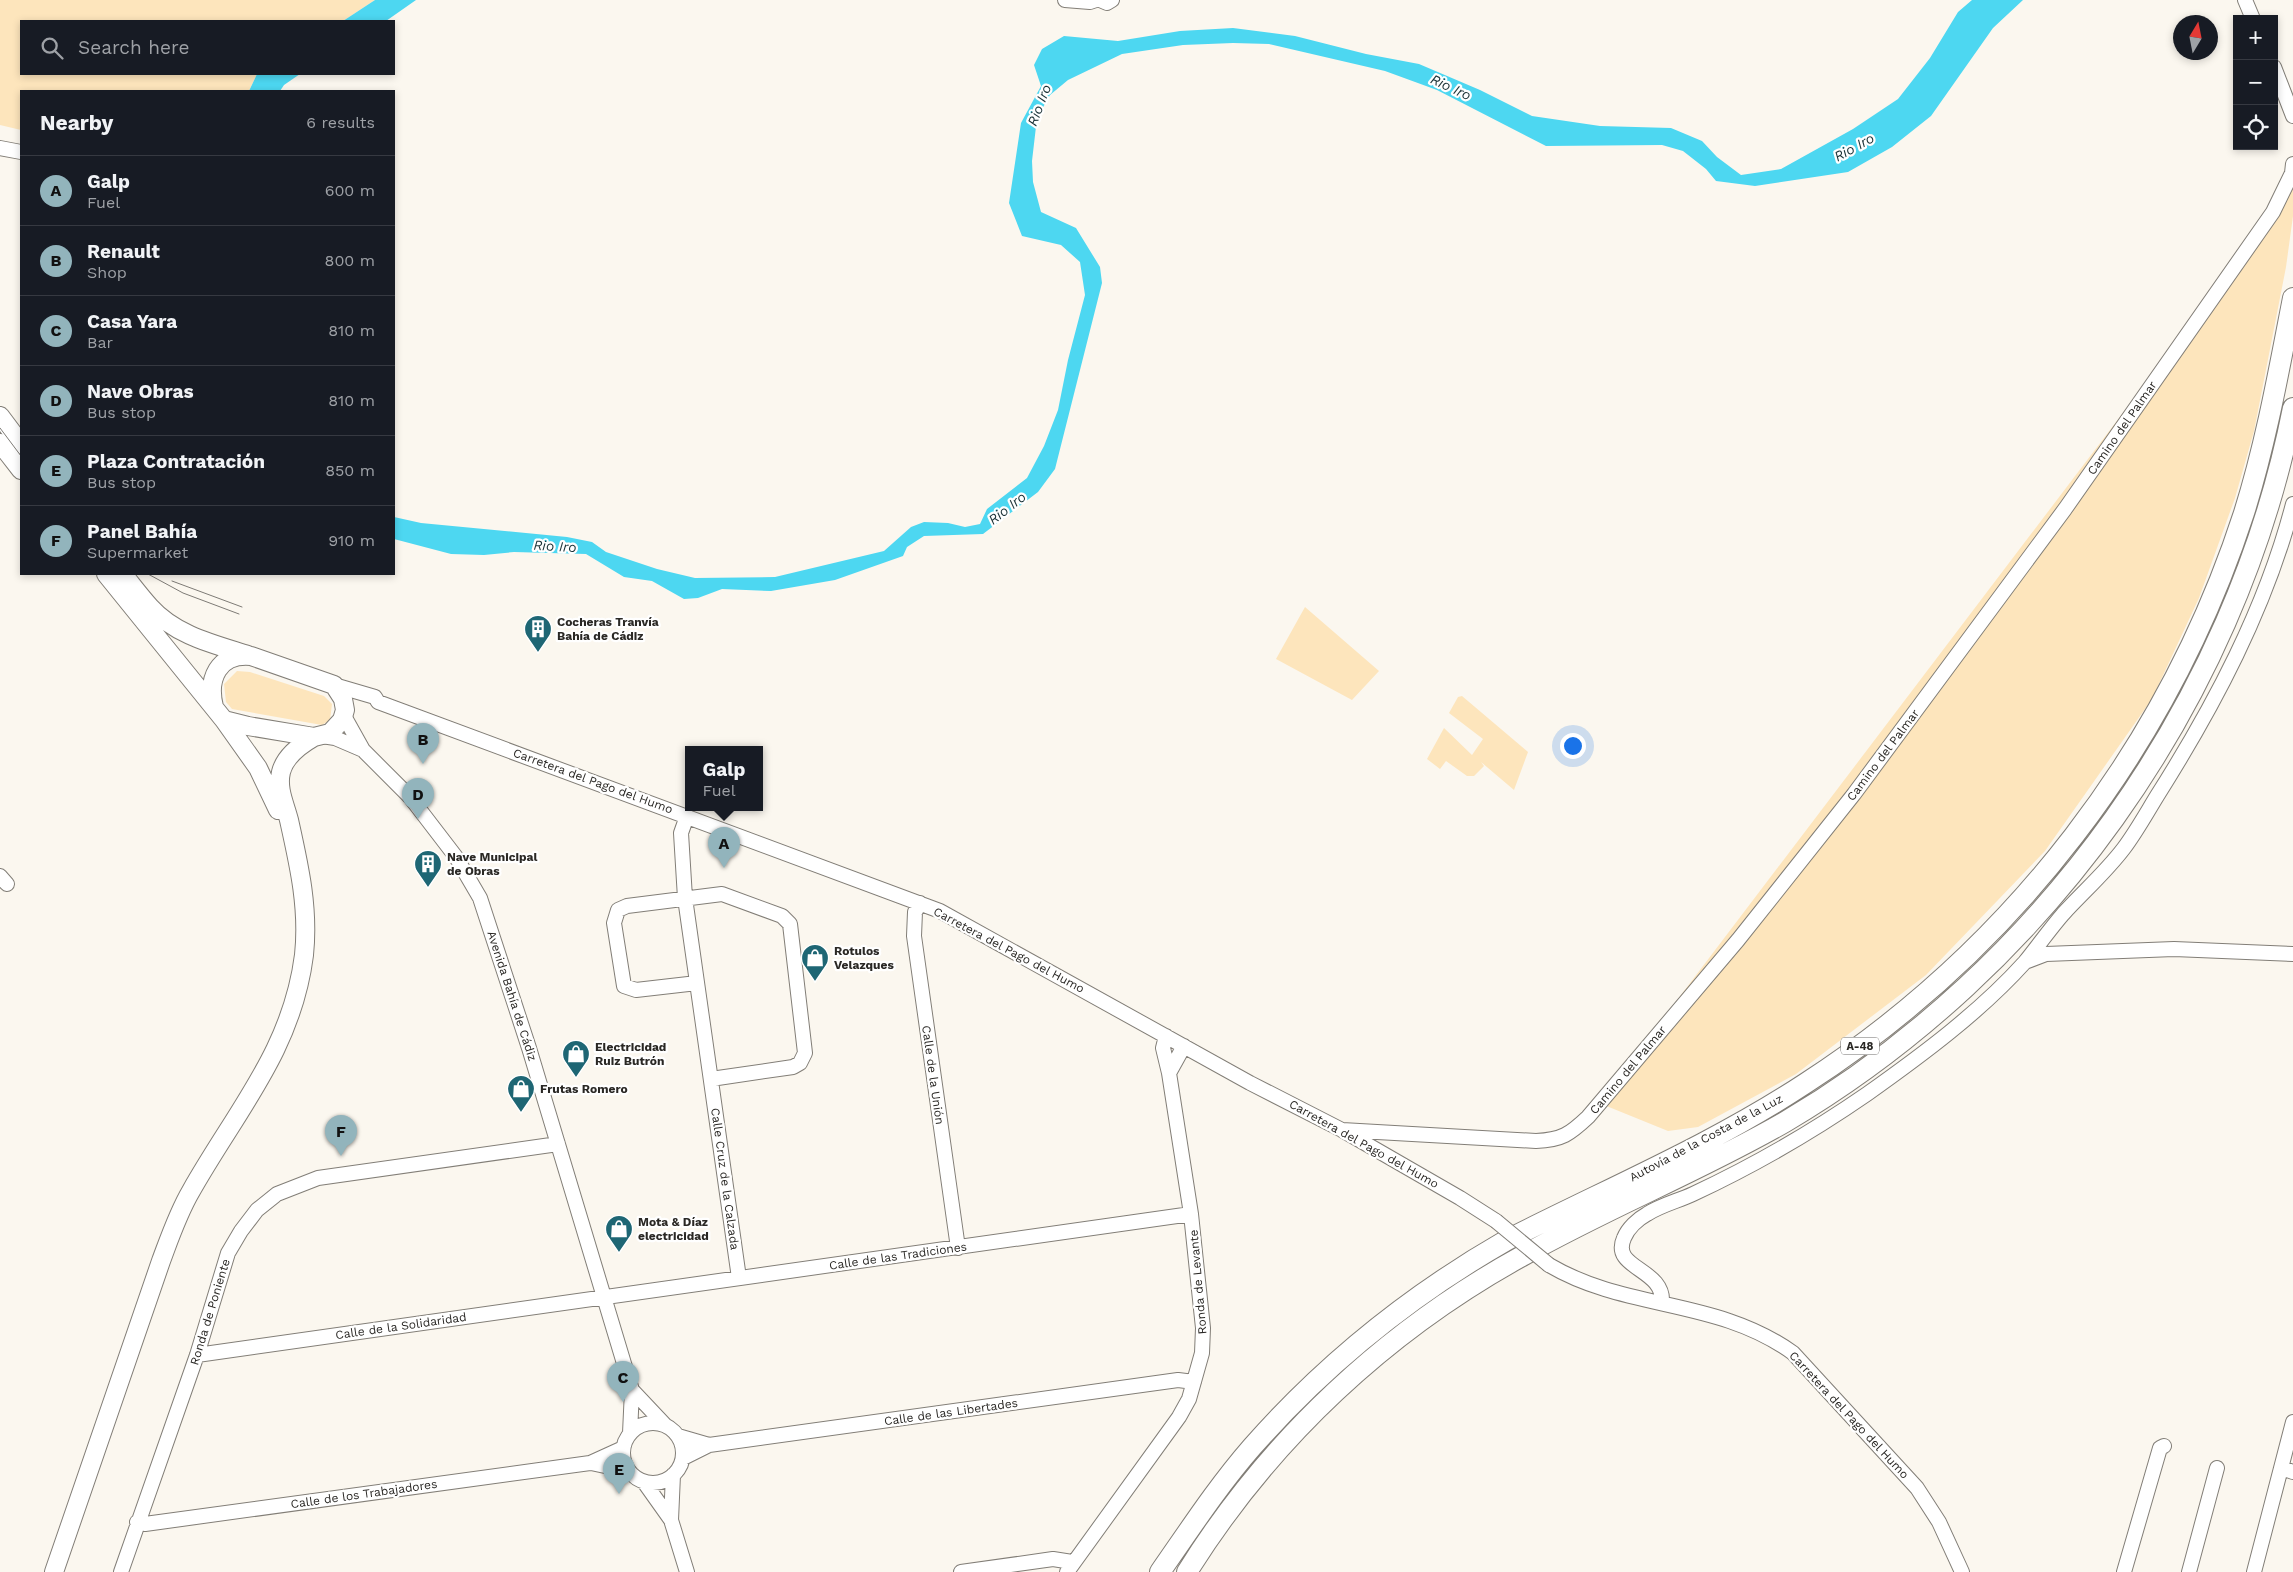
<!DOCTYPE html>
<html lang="en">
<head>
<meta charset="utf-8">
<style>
	:root { --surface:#171b24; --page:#20242c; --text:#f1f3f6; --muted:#9ea1a6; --line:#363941; --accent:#92b4bc }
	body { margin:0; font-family:"Work Sans",sans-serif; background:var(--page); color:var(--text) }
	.controls { position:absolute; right:15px; top:15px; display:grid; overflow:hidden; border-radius:0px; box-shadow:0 2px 8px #0003 }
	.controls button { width:45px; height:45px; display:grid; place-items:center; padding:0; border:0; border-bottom:1px solid var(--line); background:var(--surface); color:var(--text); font:25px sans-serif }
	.compass { position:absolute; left:2173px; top:15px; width:45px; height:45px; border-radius:50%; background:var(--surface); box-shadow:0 2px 8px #0003; rotate:10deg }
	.you { position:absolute; left:1572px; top:745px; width:18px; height:18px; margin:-12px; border:4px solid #fff; border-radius:50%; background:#1a73e8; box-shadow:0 0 0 8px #1a73e833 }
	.badge { display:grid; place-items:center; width:32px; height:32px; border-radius:50%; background:var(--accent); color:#111; font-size:16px; font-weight:700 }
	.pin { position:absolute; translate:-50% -41px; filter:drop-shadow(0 1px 2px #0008) }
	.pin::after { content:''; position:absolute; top:26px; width:18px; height:15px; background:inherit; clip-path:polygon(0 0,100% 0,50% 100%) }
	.popup { position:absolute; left:685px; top:746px; width:78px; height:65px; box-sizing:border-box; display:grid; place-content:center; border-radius:0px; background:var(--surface); filter:drop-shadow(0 1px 4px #0005); font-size:16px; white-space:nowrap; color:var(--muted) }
	.popup b { font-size:19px; color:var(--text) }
	.popup::after { content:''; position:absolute; left:50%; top:100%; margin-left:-10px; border:10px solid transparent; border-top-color:var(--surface) }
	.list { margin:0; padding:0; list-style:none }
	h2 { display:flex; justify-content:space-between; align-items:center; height:65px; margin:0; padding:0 20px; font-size:21px }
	h2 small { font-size:16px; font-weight:400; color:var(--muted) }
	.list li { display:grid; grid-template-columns:32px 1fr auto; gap:15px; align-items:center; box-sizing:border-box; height:70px; padding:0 20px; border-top:1px solid var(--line) }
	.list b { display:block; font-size:19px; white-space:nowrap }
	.list p { margin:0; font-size:16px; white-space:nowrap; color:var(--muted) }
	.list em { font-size:16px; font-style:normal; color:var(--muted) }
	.icon { flex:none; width:28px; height:28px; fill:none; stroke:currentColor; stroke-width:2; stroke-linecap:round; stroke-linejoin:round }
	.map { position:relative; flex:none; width:2293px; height:1572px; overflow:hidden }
	.search { position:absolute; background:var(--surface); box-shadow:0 2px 8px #0003; left:20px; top:20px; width:375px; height:55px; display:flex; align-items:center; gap:12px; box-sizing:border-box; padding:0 18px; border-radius:0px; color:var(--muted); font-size:19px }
	.panel { position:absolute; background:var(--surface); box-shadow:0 2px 8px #0003; left:20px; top:90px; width:375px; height:485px; border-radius:0px }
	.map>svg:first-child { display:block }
	.green { fill:#fde5bc }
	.water { fill:#4dd7f1 }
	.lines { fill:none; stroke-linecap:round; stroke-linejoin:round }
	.minor-casing { stroke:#827e77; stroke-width:16 }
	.major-casing { stroke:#827e77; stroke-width:20 }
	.highway-casing { stroke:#827e77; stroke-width:22 }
	.minor { stroke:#fff; stroke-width:14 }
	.major { stroke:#fff; stroke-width:18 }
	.highway { stroke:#fff; stroke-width:20 }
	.tram { stroke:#7e7b76; stroke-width:1 }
	.minor-bridge-casing { stroke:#827e77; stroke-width:16; stroke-linecap:butt }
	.minor-bridge { stroke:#fff; stroke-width:14 }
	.labels { text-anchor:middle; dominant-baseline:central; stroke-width:4.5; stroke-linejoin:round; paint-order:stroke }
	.shield { fill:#fff; stroke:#6a6866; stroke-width:1 }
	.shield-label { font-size:11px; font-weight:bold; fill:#2a2825 }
	.street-label { font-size:12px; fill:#2a2825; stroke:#fff }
	.poi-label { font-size:12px; font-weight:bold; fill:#2a2825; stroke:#fff; text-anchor:start }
	.water-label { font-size:14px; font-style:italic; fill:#193035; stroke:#fff }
</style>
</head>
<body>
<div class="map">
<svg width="2293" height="1572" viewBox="0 0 2293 1572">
	<rect width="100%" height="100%" fill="#fbf7ef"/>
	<path class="green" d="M0 0H375L343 21H21V74H257L249 91H21V130L0 125Z
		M2293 189V216L2286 267 2254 431 2235 498 2199 598 2152 699 2045 851 1926 975 1796 1074 1698 1127 1668 1131 1599 1103Z
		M1305 607 1379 671 1352 700 1276 659Z
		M237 671 250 672 324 696 332 704 330 720 322 725 232 709 226 702 224 684Z
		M1462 696 1528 752 1514 790 1481 762 1484 766 1474 776H1467L1446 761 1440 769 1427 759 1444 728 1472 755 1483 739 1449 713 1458 697Z"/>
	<path class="water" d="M375 0H416L386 21H343Z
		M1972 0H2023L1993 28 1931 116 1892 147 1848 172 1755 186 1716 181 1706 169 1683 151 1662 145 1546 146 1437 90 1385 71 1269 44 1233 43 1183 45 1122 54 1068 80 1050 95 1037 118 1032 161 1033 182 1041 212 1076 228 1100 267 1102 283 1055 469 1038 492 983 534 924 536 907 547 903 556 835 580 771 591 722 589 698 598 684 599 652 581 624 577 586 554 514 552 484 555 451 554 394 539V517L421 523 567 537 592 542 606 552 657 569 695 578 775 577 884 551 911 527 924 522 948 523 965 527 980 524 987 509 1027 478 1044 446 1058 410 1068 360 1085 295 1080 262 1061 245 1022 236 1009 203 1021 123 1041 86 1034 65 1042 49 1064 36 1118 41 1180 31 1233 28 1295 36 1366 54 1419 64 1480 90 1532 116 1600 126 1671 128 1702 141 1717 157 1741 175 1781 169 1853 129 1898 99 1930 58 1958 12Z
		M257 74H300L284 85 280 91H249Z"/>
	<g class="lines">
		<defs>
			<path id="minor" d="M1065 0 1090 2 1096 0
				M1100 0 1107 3 1112 0
				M2245 0 2253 19
				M2274 67 2293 116
				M0 148 21 152
				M334 685 375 697 378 702 940 911 1250 1083 1342 1130 1460 1198 1496 1221
				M344 716 363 750
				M322 736 335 738 363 750 410 797 456 857 480 898 529 1048 632 1390 630 1433
				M687 816 681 833 685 898 739 1278
				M0 876 7 884
				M920 903 915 912 914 936 958 1248
				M2025 962 2046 954 2174 949 2293 954
				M697 983 636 990 624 986 614 923 618 910 627 906 722 894 782 916 790 924 805 1053 800 1063 793 1067 711 1079
				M1169 1073 1184 1046
				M1342 1130 1536 1141C1562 1140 1570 1134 1588 1117L1738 940 1854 794 2065 509 2273 212 2292 173 2293 164
				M1549 1265C1627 1311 1717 1298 1793 1353L1917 1488 1939 1522 1962 1572
				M1662 1303C1665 1268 1610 1269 1624 1238 1628 1228 1638 1219 1647 1214 1661 1205 1678 1201 1693 1194 1753 1166 1812 1132 1867 1094 1922 1055 1980 1012 2025 962 2038 946 2050 929 2063 914 2083 892 2106 872 2124 848 2136 832 2146 814 2157 796 2214 706 2266 608 2293 504
				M197 1355 1191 1214
				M632 1390 665 1425
				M623 1453a30 30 0 1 1 60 0a30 30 0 1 1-60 0Z
				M678 1436 709 1445
				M683 1458 709 1445 1178 1380 1194 1382
				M591 1463 628 1471
				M2281 1468 2293 1472
				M644 1482 671 1520 687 1572
				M671 1520 673 1475
				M137 1522 145 1524 590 1463 623 1448
				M121 1572 197 1355 228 1253 241 1231 257 1210 277 1194 318 1178 558 1144
				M961 1572 1053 1559 1072 1562
				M1067 1572 1179 1417 1189 1399 1202 1353 1203 1328 1191 1214 1169 1073 1163 1048 1166 1036
				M2124 1572 2160 1448 2164 1446
				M2189 1572 2217 1468
				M2254 1572 2293 1422"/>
			<path id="major" d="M0 416 21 444
				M0 443 21 470
				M106 574 224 720 258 768 278 810
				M123 574C132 585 140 596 150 607 175 635 213 644 248 655
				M214 707C207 679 218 653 251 656L334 685 343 699 345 710 342 720 330 733 314 737 248 726 224 720
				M54 1572 161 1261C170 1237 178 1213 191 1191 236 1111 292 1050 304 955 309 908 299 865 289 820 285 804 277 789 281 772 285 756 300 745 314 737"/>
			<path id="highway" d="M1160 1572C1190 1529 1218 1486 1252 1447 1326 1363 1411 1295 1507 1240 1607 1189 1712 1145 1806 1083 2013 949 2168 747 2244 513 2266 443 2279 370 2293 298
				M1187 1572C1270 1439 1387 1330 1524 1255 1609 1207 1700 1171 1785 1122 2044 969 2235 703 2293 408"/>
		</defs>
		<use href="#minor" class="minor-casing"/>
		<use href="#major" class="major-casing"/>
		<use href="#highway" class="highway-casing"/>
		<use href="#minor" class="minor"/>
		<use href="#major" class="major"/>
		<use href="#highway" class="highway"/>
		<path class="tram" d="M0 428 21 456
			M148 574 183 593 239 614
			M172 581 242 607"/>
		<defs>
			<path id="minor-bridge" d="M1496 1221 1549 1265"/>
		</defs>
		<use href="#minor-bridge" class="minor-bridge-casing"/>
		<use href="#minor-bridge" class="minor-bridge"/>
	</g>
	<defs>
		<symbol id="building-pin" viewBox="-11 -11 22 30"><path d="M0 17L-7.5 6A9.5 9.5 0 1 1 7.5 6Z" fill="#1e6674" stroke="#fff"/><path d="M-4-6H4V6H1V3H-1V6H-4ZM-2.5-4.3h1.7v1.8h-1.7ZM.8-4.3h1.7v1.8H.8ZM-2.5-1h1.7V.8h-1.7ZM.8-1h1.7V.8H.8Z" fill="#fff"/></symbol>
		<symbol id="shop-pin" viewBox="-11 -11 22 30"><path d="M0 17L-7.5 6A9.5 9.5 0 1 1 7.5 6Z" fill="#1e6674" stroke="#fff"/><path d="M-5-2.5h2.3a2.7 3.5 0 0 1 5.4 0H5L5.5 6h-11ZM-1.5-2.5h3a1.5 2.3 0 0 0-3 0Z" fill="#fff"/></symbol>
	</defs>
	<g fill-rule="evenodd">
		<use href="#building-pin" x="522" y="613" width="32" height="43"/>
		<use href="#building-pin" x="412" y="848" width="32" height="43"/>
		<use href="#shop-pin" x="799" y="942" width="32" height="43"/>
		<use href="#shop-pin" x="560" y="1038" width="32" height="43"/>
		<use href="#shop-pin" x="505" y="1073" width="32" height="43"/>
		<use href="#shop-pin" x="603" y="1213" width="32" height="43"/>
	</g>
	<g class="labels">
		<rect class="shield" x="1841" y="1037.5" width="38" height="17" rx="4"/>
		<g class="shield-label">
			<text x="1860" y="1046">A-48</text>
		</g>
		<g class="street-label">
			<text transform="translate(2122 428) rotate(-55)">Camino del Palmar</text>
			<text transform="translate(1883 755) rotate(-53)">Camino del Palmar</text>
			<text transform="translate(593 781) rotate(20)">Carretera del Pago del Humo</text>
			<text transform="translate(1009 950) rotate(28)">Carretera del Pago del Humo</text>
			<text transform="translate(512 996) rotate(72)">Avenida Bahía de Cádiz</text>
			<text transform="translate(1628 1070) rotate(-50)">Camino del Palmar</text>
			<text transform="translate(933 1075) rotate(82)">Calle de la Unión</text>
			<text transform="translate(1706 1138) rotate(-28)">Autovía de la Costa de la Luz</text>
			<text transform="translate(1364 1144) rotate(29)">Carretera del Pago del Humo</text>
			<text transform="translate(725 1179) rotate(82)">Calle Cruz de la Calzada</text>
			<text transform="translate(898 1256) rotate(-8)">Calle de las Tradiciones</text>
			<text transform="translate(1198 1282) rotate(-95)">Ronda de Levante</text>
			<text transform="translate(210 1312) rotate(-73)">Ronda de Poniente</text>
			<text transform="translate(401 1326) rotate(-8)">Calle de la Solidaridad</text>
			<text transform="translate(951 1412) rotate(-8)">Calle de las Libertades</text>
			<text transform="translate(1849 1415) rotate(47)">Carretera del Pago del Humo</text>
			<text transform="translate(364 1494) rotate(-8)">Calle de los Trabajadores</text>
		</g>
		<g class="poi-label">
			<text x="557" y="622">Cocheras Tranvía<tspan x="557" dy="14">Bahía de Cádiz</tspan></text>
			<text x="447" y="857">Nave Municipal<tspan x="447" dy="14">de Obras</tspan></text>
			<text x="834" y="951">Rotulos<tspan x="834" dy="14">Velazques</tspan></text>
			<text x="595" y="1047">Electricidad<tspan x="595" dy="14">Ruiz Butrón</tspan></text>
			<text x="540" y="1089">Frutas Romero</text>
			<text x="638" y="1222">Mota &amp; Díaz<tspan x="638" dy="14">electricidad</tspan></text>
		</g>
		<g class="water-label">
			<text transform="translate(1451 87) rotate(25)">Rio Iro</text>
			<text transform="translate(1039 105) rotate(-69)">Rio Iro</text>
			<text transform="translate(1854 147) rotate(-29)">Rio Iro</text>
			<text transform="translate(1007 508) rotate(-38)">Rio Iro</text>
			<text transform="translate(555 546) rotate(3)">Rio Iro</text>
		</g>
	</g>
</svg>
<div class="controls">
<button>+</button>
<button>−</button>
<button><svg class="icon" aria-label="locate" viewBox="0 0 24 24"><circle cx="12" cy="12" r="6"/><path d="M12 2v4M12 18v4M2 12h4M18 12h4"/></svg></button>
</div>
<svg class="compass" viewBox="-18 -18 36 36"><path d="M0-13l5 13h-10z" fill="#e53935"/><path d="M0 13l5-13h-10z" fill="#9ea1a6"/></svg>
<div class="you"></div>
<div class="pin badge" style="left:724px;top:868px">A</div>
<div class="popup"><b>Galp</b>Fuel</div>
<div class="pin badge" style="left:423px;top:764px">B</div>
<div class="pin badge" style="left:623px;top:1402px">C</div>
<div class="pin badge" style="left:418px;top:819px">D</div>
<div class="pin badge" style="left:619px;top:1494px">E</div>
<div class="pin badge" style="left:341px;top:1156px">F</div>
<div class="search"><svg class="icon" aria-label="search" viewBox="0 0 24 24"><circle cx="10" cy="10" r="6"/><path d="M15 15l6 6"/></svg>Search here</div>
<section class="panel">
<h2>Nearby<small>6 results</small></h2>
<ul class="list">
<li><span class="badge">A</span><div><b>Galp</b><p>Fuel</p></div><em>600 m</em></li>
<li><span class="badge">B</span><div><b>Renault</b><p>Shop</p></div><em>800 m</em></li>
<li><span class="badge">C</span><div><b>Casa Yara</b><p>Bar</p></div><em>810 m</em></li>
<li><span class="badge">D</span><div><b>Nave Obras</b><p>Bus stop</p></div><em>810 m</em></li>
<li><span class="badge">E</span><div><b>Plaza Contratación</b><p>Bus stop</p></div><em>850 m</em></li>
<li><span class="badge">F</span><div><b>Panel Bahía</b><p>Supermarket</p></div><em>910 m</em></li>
</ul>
</section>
</div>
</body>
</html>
